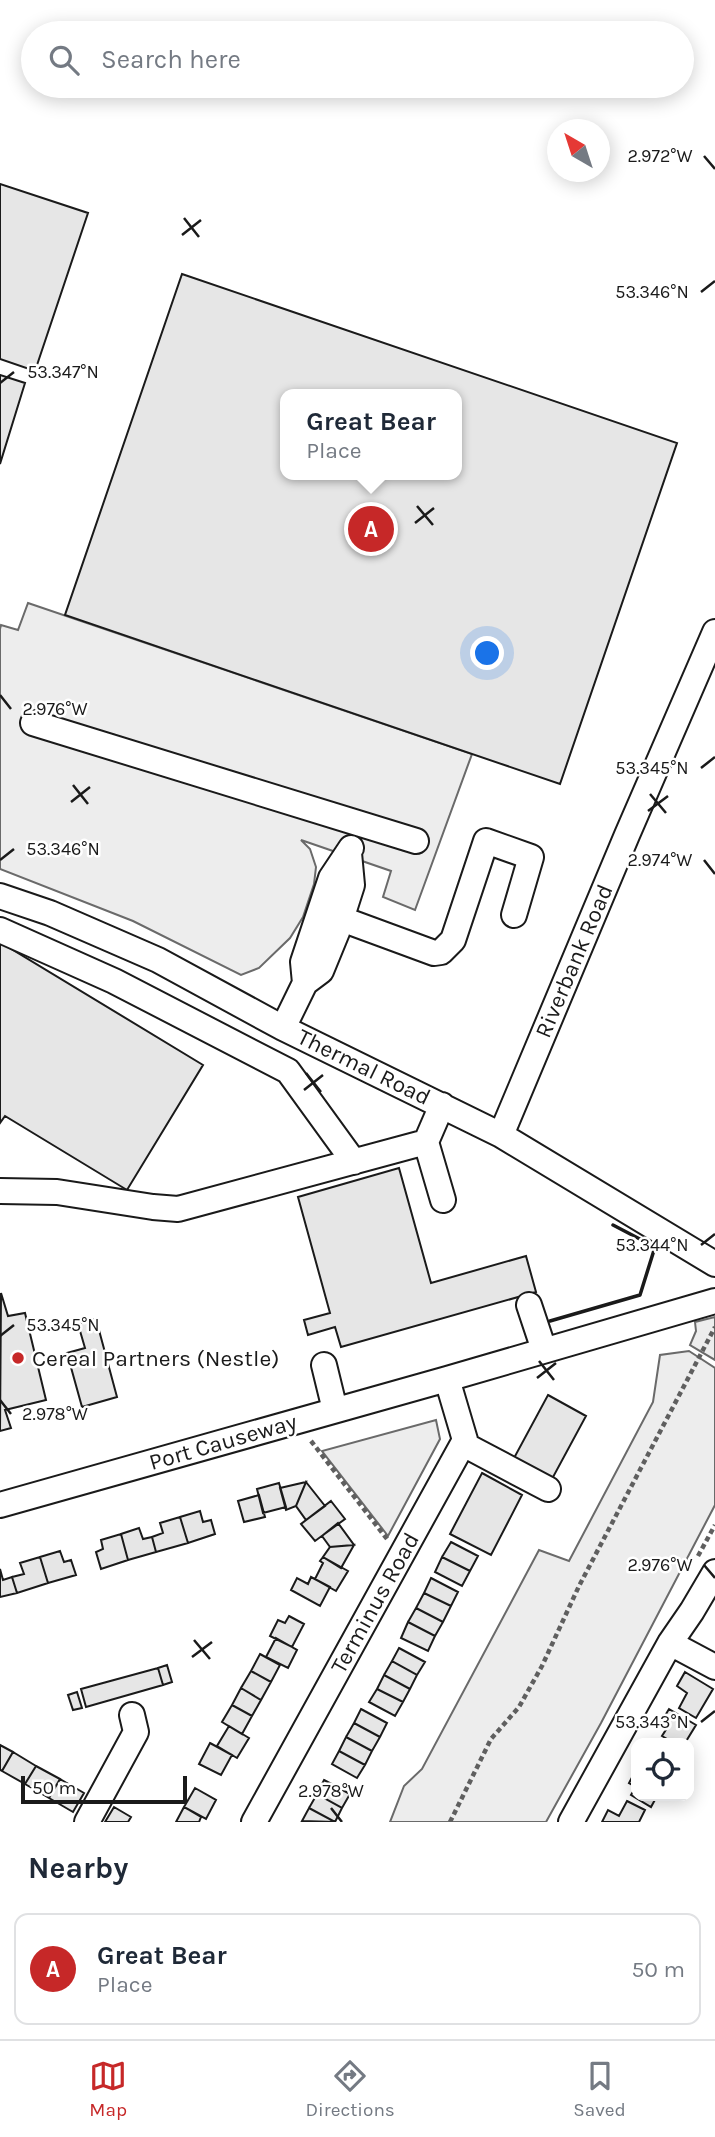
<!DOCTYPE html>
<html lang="en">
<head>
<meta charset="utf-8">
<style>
	:root { --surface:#fff; --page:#f6f6f7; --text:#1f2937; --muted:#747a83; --line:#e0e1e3; --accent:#c62828 }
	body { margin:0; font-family:Karla,sans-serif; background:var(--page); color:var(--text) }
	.controls { position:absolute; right:21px; bottom:21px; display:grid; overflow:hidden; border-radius:14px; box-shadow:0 4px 18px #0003 }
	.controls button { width:63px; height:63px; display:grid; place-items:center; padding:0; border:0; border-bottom:2px solid var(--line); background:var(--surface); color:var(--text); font:35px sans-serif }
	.compass { position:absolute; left:547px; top:119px; width:63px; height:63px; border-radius:50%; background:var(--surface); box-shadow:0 4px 18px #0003; rotate:321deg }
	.scale { position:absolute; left:21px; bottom:18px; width:166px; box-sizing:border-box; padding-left:7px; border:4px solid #1a1a1a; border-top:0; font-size:19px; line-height:24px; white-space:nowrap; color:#1a1a1a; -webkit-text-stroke:5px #fff; paint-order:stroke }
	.you { position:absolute; left:488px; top:654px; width:24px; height:24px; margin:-18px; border:5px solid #fff; border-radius:50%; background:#1a73e8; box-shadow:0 0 0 10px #1a73e833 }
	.badge { display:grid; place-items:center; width:46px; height:46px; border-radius:50%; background:var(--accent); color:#fff; font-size:23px; font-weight:700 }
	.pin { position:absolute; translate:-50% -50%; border:4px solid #fff; box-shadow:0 2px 7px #0006 }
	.popup { position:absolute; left:280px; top:389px; width:182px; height:91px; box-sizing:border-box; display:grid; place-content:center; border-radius:14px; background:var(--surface); filter:drop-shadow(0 2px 5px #0005); font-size:23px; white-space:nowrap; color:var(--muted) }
	.popup b { font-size:26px; color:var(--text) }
	.popup::after { content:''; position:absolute; left:50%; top:100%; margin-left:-14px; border:14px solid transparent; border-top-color:var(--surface) }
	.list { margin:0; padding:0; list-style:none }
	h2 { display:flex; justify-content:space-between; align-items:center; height:91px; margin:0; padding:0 28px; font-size:30px }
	h2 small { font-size:23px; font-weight:400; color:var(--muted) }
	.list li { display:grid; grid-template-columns:46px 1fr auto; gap:21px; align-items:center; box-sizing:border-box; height:112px; margin:0 14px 14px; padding:0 14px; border:2px solid var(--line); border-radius:14px }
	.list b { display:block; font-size:26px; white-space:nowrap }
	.list p { margin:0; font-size:23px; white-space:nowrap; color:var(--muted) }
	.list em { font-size:23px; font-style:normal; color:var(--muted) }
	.icon { flex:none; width:38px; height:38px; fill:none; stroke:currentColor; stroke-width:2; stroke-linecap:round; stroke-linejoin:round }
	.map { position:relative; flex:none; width:715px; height:1822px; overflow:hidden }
	.search { position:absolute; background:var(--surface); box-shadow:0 4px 18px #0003; left:21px; right:21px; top:21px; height:77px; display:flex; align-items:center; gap:18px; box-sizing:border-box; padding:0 24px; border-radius:38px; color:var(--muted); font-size:26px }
	.sheet { height:217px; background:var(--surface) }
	nav { display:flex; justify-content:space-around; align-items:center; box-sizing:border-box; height:98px; border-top:2px solid var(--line); background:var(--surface); font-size:19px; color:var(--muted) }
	nav a { display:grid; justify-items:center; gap:4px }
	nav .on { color:var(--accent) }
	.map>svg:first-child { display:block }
	.built { fill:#ededed; stroke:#6a6a6a; stroke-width:2 }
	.building { fill:#e6e6e6; stroke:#1a1a1a; stroke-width:2; fill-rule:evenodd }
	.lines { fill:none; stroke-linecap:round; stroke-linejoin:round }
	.minor-casing { stroke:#1a1a1a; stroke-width:28 }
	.path { stroke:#5f5f5f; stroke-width:4.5; stroke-dasharray:5 3.5; stroke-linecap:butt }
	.minor { stroke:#fff; stroke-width:24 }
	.wall { stroke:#1a1a1a; stroke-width:3.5 }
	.ticks { fill:none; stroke:#1a1a1a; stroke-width:2.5 }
	.poi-dot { fill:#c62828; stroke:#fff; stroke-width:2.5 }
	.labels { text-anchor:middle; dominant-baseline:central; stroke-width:5; stroke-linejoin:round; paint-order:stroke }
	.street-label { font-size:23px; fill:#1a1a1a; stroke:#fff }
	.poi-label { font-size:23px; fill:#1a1a1a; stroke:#fff; text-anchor:start }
	.ticks-label { font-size:18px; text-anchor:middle; fill:#1a1a1a; stroke:#fff; stroke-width:5; stroke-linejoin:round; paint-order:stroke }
</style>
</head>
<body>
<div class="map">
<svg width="715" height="1822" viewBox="0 0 715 1822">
	<rect width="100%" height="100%" fill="#fff"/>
	<path class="built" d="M28 603 472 754 415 910 383 897 391 871 301 840 310 849 316 867 314 884 303 917 290 938 259 968 241 975 133 921 0 869V629L1 625 18 630Z
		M715 1317V1360L690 1345 696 1331 695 1322Z
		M689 1351 715 1368V1505L601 1723 546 1822H390L404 1786 422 1769 539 1550 569 1561 653 1402 660 1355Z
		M436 1420 440 1439 388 1536 322 1451Z"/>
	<path class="building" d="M0 184 88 213 35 371 0 359Z
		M182 274 677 443 560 784 65 615ZM285 394H457V475H285Z
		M0 375 25 383 0 464Z
		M0 942 203 1065 127 1190 5 1116 0 1123Z
		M399 1168 431 1283 526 1256 536 1292 341 1347 335 1327 308 1335 304 1320 330 1313 298 1197Z
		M1 1293 8 1316 25 1313 46 1400 5 1410 11 1428 0 1431Z
		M96 1319 117 1397 82 1407 67 1353 85 1348 78 1324Z
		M548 1395 586 1416 552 1479 514 1458Z
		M482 1473 522 1495 491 1555 450 1534Z
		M306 1482 325 1506 306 1520 296 1506Z
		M306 1482 296 1506 286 1510 280 1488Z
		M279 1483 286 1507 263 1513 257 1489Z
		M259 1495 265 1517 244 1522 238 1501Z
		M331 1501 345 1519 315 1541 301 1524Z
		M200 1511 203 1522 211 1520 215 1534 188 1543 180 1517Z
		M180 1517 188 1543 156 1552 152 1537 163 1533 160 1523Z
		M338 1523 354 1545 330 1547 322 1536Z
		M139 1528 143 1539 152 1537 156 1552 128 1560 121 1534Z
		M121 1534 128 1560 101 1569 96 1552 103 1549 101 1540Z
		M451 1542 478 1556 470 1571 442 1557Z
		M354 1545 341 1568 323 1557 330 1547Z
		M60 1551 64 1562 71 1560 76 1575 48 1583 40 1557Z
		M40 1557 48 1583 17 1593 12 1577 24 1574 20 1563Z
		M323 1557 348 1571 336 1591 315 1579 323 1563 320 1561Z
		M442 1557 470 1571 462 1586 435 1572Z
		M0 1569 3 1580 12 1577 17 1593 0 1597Z
		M311 1577 330 1587 320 1606 291 1590 297 1578 308 1584Z
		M431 1578 458 1592 451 1606 424 1593Z
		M424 1593 451 1606 443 1622 416 1608Z
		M416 1608 443 1622 435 1636 408 1622Z
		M289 1616 304 1624 292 1647 270 1636 278 1620 285 1623Z
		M408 1622 435 1636 428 1651 401 1638Z
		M276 1638 297 1650 288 1668 266 1657Z
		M399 1648 425 1662 417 1675 392 1661Z
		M260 1654 280 1665 271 1682 251 1671Z
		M392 1661 417 1675 410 1689 384 1675Z
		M167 1665 172 1682 163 1685 158 1668Z
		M158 1668 163 1685 86 1707 81 1689Z
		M251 1671 271 1682 261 1700 241 1688Z
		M685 1672 713 1689 696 1718 679 1708 687 1693 677 1686Z
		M384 1675 410 1689 403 1702 377 1689Z
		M241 1688 261 1700 252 1716 232 1705Z
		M377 1689 403 1702 395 1716 369 1702Z
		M77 1692 82 1708 73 1710 68 1695Z
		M232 1705 252 1716 242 1734 222 1722Z
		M361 1709 387 1723 380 1737 354 1723Z
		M669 1709 696 1725 685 1743H674L662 1736 667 1728 660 1724Z
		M354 1723 380 1737 372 1751 346 1737Z
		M229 1726 249 1738 237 1758 217 1746Z
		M346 1737 372 1751 365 1765 339 1751Z
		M210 1743 232 1755 221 1775 199 1764Z
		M0 1745 13 1752 2 1771 0 1770Z
		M339 1751 365 1765 357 1778 332 1764Z
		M13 1752 36 1766 25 1784 2 1771Z
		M36 1766 60 1779 49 1798 25 1784Z
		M636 1770V1796H657L651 1807 631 1795 636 1787 629 1783Z
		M60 1779 84 1793 73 1812 49 1798Z
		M324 1780 350 1794 342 1808 317 1794Z
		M195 1788 216 1800 206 1819 184 1807Z
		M317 1794 342 1808 335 1822 309 1808Z
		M627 1801 645 1810 639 1822H602L608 1810 619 1816Z
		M114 1807 131 1817 128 1822H105Z
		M184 1807 201 1817 199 1822H176Z
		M309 1808 335 1822 302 1821Z"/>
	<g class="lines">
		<defs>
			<path id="minor" d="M33 723 416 841
				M0 896 50 913 158 960 283 1028 501 1135 715 1264
				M320 911 434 953 441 952 453 940 486 841 531 857 514 915
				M0 930 114 981 288 1071 354 1162
				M305 983 303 962 331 878 351 848
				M283 1028 305 983 321 971 337 932 352 885 349 853
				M501 1135 627 835 715 632
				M426 1142 443 1200
				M0 1191 57 1192 153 1207 178 1209 426 1142 442 1105
				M529 1305 544 1350
				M324 1365 335 1410
				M463 1444 548 1489
				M0 1505 447 1379 715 1301
				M670 1643 715 1667
				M87 1822 136 1732 132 1715
				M254 1822 465 1440 447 1379
				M571 1822 670 1643 692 1611 715 1572"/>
		</defs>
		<use href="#minor" class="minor-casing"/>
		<path class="path" d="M311 1441 387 1539
			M698 1556 715 1525
			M450 1822 491 1739 519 1707 542 1666 579 1586 715 1327"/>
		<use href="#minor" class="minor"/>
		<path class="wall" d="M550 1321 640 1295 655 1247 613 1225"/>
	</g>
	<path class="ticks" d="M704 156 715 169M184 218 199 237M182 235 201 220M701 292 715 281M0 383 14 372M417 506 433 525M415 523 434 508M0 695 11 709M701 768 715 757M73 785 88 804M650 794 666 813M71 802 90 787M648 811 668 796M0 860 14 849M704 860 715 874M306 1073 321 1092M304 1090 323 1075M701 1245 715 1234M0 1336 14 1325M539 1361 554 1380M537 1378 556 1363M0 1400 11 1414M704 1565 715 1578M194 1640 210 1659M192 1657 212 1642M701 1722 715 1711M331 1808 342 1822"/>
	<circle class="poi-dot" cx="18" cy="1358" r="7"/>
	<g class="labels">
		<g class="street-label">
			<text transform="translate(574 961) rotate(-67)">Riverbank Road</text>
			<text transform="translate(364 1067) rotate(26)">Thermal Road</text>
			<text transform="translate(223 1442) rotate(-16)">Port Causeway</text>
			<text transform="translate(375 1603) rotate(-61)">Terminus Road</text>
		</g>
		<g class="poi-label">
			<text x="32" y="1358">Cereal Partners (Nestle)</text>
		</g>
	</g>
	<g class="ticks-label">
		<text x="660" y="162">2.972°W</text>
		<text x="652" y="298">53.346°N</text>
		<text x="63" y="378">53.347°N</text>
		<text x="55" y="715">2.976°W</text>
		<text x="652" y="774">53.345°N</text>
		<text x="63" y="855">53.346°N</text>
		<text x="660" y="866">2.974°W</text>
		<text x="652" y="1251">53.344°N</text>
		<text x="63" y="1331">53.345°N</text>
		<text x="55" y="1420">2.978°W</text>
		<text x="660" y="1571">2.976°W</text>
		<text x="652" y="1728">53.343°N</text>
		<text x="331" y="1797">2.978°W</text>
	</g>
</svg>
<div class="controls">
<button><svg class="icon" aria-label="locate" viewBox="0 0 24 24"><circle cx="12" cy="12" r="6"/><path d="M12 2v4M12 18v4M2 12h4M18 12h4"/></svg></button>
</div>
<svg class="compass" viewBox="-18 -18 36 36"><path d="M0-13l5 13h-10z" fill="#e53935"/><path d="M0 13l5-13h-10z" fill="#747a83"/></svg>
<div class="scale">50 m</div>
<div class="you"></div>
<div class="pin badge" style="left:371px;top:529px">A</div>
<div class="popup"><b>Great Bear</b>Place</div>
<div class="search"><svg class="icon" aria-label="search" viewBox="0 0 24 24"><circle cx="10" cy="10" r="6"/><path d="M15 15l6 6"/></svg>Search here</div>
</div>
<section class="sheet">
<h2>Nearby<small></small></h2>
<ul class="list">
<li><span class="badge">A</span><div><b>Great Bear</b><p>Place</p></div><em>50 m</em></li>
</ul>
</section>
<nav>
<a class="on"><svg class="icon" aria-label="map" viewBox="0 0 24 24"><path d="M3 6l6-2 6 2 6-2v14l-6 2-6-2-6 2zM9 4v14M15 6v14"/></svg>Map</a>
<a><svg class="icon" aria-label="directions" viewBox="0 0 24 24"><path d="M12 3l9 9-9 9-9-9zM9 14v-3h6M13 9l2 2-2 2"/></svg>Directions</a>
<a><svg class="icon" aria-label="saved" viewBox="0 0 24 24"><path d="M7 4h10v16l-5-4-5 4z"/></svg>Saved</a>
</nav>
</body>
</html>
